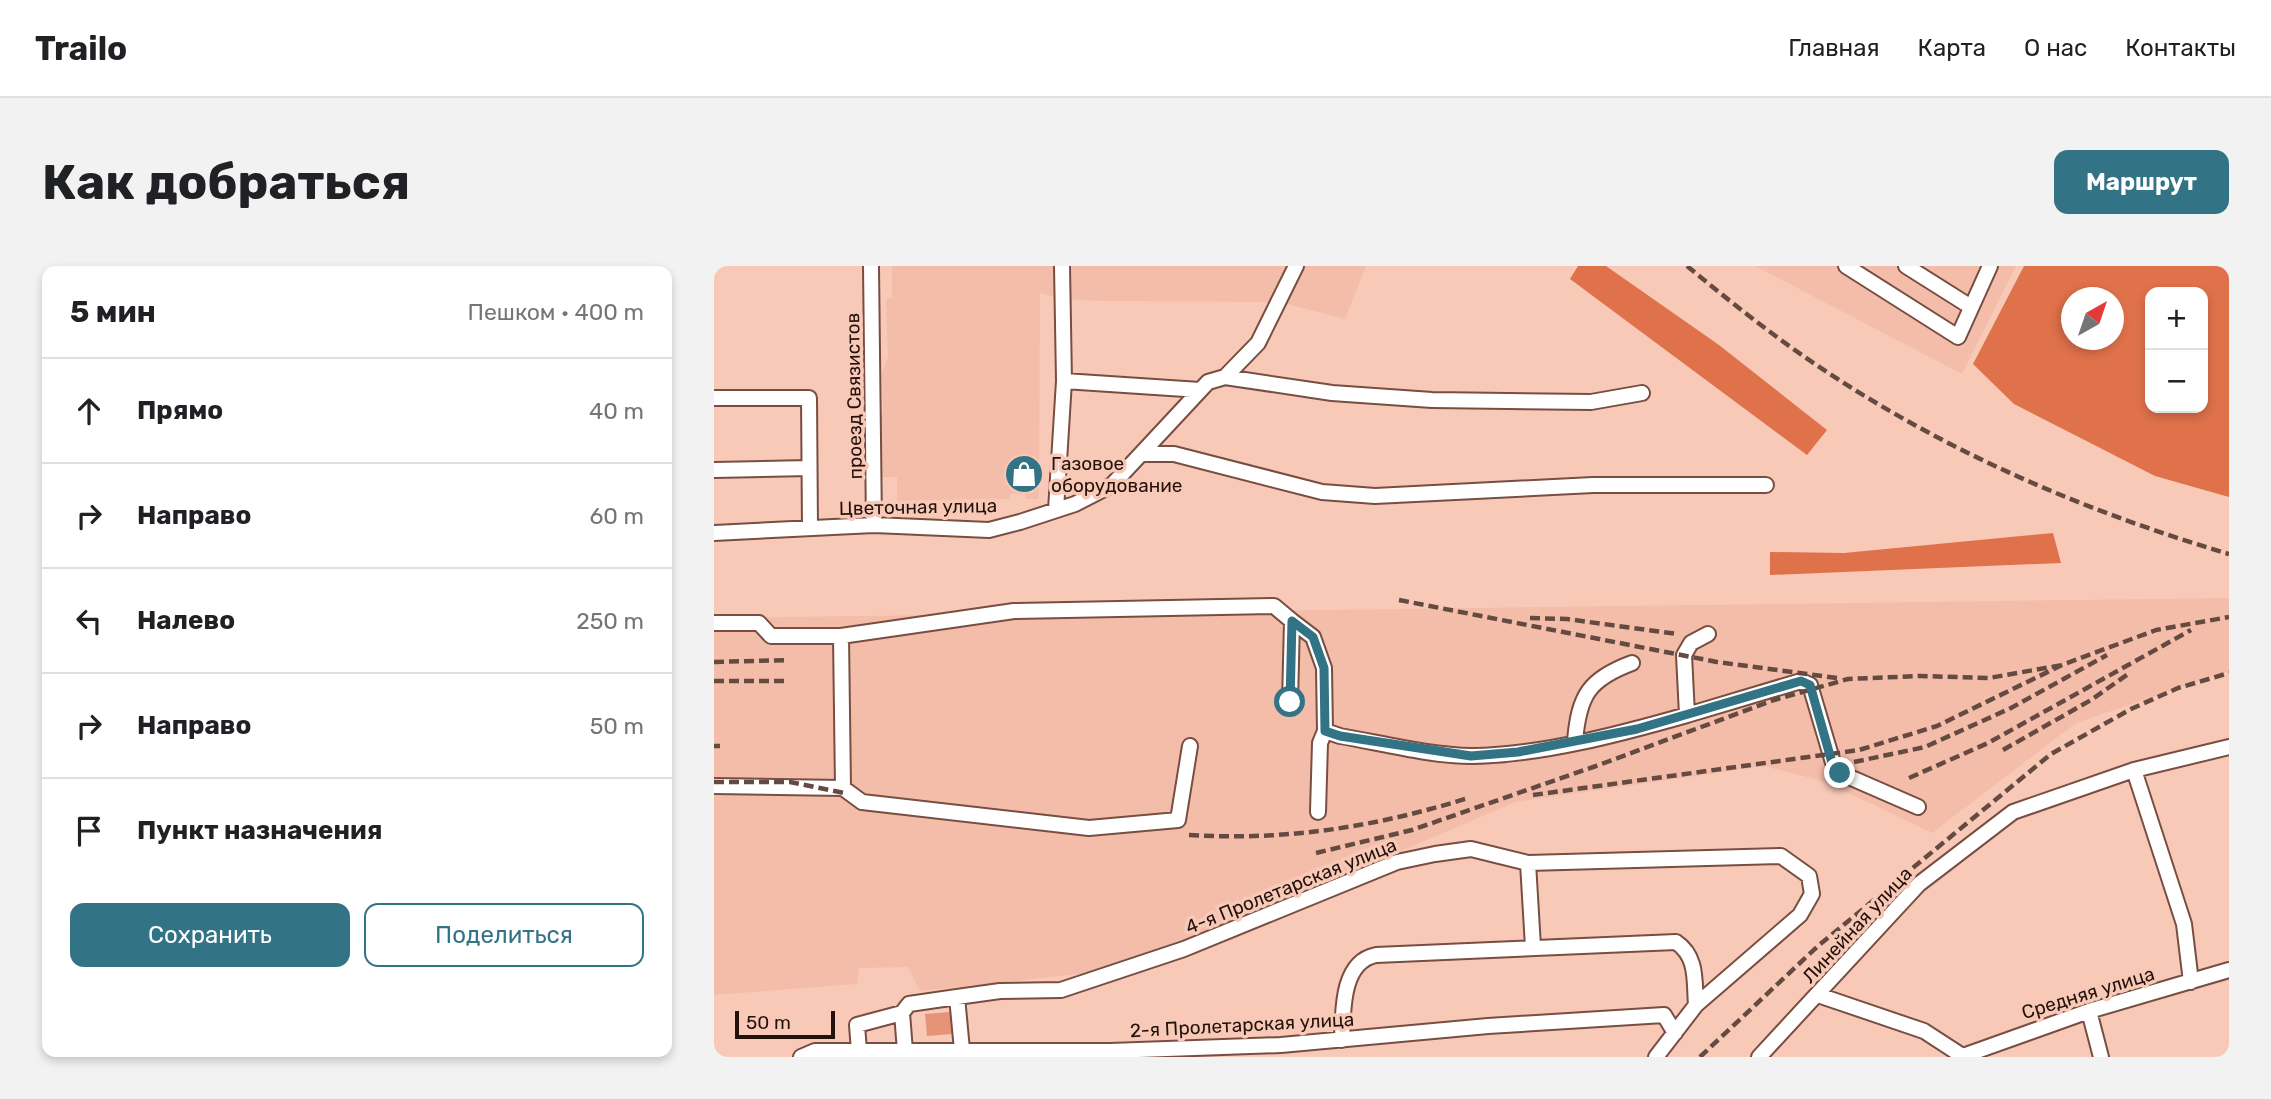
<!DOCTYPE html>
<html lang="ru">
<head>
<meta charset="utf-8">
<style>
	:root { --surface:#fff; --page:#f2f2f2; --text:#202124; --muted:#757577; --line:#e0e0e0; --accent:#327386 }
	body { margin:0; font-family:Rubik,sans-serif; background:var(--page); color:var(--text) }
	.controls { position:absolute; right:21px; top:21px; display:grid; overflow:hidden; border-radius:14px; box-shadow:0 4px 10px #0003 }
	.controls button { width:63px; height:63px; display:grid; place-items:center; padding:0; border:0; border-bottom:2px solid var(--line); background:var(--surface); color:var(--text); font:35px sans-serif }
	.compass { position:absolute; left:1347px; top:21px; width:63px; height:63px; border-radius:50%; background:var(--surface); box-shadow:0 4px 10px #0003; rotate:40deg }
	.scale { position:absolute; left:21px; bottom:18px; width:100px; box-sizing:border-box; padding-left:7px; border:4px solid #23120c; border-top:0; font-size:19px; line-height:24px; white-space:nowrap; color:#23120c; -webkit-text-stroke:5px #f9c9b8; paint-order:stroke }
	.stop { position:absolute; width:21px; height:21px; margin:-16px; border:5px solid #327386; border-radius:50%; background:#fff }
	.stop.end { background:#327386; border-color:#fff; box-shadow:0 2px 7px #0008 }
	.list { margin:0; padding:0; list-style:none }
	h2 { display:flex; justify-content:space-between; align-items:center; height:91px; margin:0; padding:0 28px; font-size:30px }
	h2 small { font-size:23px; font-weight:400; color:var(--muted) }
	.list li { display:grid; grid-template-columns:46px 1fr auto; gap:21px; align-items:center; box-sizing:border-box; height:105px; padding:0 28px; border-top:2px solid var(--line) }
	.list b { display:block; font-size:26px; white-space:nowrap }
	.list em { font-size:23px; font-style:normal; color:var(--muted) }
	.actions { display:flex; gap:14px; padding:21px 28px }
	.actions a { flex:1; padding:16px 0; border:2px solid var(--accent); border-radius:14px; text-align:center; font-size:24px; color:var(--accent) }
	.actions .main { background:var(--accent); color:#fff }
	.icon { flex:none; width:38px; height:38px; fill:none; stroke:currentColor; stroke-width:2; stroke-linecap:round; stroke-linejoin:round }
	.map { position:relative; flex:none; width:1515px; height:791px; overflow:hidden; border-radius:14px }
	header { display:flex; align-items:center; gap:42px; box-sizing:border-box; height:98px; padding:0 35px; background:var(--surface); border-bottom:2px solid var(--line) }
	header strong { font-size:33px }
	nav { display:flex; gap:38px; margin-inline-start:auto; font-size:24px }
	.intro { display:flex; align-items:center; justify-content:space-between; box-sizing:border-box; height:168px; padding:0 42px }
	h1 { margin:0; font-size:49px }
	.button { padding:18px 32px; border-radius:14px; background:var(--accent); color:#fff; font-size:24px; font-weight:700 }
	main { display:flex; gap:42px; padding:0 42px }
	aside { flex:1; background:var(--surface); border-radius:14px; box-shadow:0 4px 10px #0003 }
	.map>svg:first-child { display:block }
	.built { fill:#f4bdaa }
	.green { fill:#e69478 }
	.forest { fill:#df714b; fill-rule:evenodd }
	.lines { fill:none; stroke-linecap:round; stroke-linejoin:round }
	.minor-casing { stroke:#774e41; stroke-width:18 }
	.minor { stroke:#fff; stroke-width:14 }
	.rail { stroke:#654a41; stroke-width:4.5; stroke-dasharray:10 5; stroke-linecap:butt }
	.route { stroke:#327386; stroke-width:9 }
	.labels { text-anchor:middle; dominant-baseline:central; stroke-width:7; stroke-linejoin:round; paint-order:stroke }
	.street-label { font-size:19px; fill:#23120c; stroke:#f9c9b8 }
	.poi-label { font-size:19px; fill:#23120c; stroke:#f9c9b8; text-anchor:start }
</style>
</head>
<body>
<header>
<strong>Trailo</strong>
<nav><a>Главная</a><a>Карта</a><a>О нас</a><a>Контакты</a></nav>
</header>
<div class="intro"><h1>Как добраться</h1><a class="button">Маршрут</a></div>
<main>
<aside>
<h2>5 мин<small>Пешком · 400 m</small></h2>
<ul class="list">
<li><svg class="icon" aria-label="ahead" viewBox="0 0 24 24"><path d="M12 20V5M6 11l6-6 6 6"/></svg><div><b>Прямо</b></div><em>40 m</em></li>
<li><svg class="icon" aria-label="right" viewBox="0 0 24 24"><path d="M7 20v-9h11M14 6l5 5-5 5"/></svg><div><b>Направо</b></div><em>60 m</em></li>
<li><svg class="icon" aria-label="left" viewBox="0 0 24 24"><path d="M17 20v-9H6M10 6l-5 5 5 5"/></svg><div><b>Налево</b></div><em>250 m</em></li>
<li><svg class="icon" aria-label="right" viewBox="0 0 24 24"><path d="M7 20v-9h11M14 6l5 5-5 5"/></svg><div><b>Направо</b></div><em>50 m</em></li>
<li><svg class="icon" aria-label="arrive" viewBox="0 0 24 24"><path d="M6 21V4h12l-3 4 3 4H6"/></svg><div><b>Пункт назначения</b></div></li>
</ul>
<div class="actions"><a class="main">Сохранить</a><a>Поделиться</a></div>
</aside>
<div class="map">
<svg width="1515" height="791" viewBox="0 0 1515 791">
	<rect width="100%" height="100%" fill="#f9c9b8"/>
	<path class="built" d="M178 0H652L631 53 566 36 387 35 347 33 326 27 325 233H312L311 228H296V233L183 235V211H166L165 150 169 149 168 107 174 91 172 33 178 32Z
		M1041 0H1302L1248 108Z
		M1515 332V405L1362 457 1218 567 1112 516 1050 500 801 536 468 679 373 707 206 725 194 701 145 702 143 718 0 729V352Z"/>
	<path class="green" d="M236 746 238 768 213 770 211 748Z"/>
	<path class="forest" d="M864 0H892L1005 79 1113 164 1093 189 856 13Z
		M1310 0H1509L1515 4V231L1441 210 1300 138 1259 98ZM1489 26V142H1436V26ZM1358 32H1400V74H1358Z
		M1339 267 1347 297 1056 309V286L1130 287Z"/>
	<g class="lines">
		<defs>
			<path id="minor" d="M157 0 160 259
				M1132 0 1244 71 1276 0
				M1192 0 1257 41
				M511 111 544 77 582 0
				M350 115 486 124
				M0 132H95L96 262
				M430 188H460L608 226 661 230 879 219H1052
				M0 204 95 202
				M342 244 350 115 348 0
				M0 267 160 259 275 264 306 256 361 238 398 219 494 116 511 111 618 127 718 134 877 136 928 127
				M578 355 599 371 610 402 611 465 626 470C667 477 717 490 758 490 828 489 906 468 973 449L970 389 977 377 994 368
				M0 357H45L57 370H127
				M973 449 1087 415 1096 419 1120 500 1126 507 1204 541
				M861 475C865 429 875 413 918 397
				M1420 504 1470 658 1477 716
				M0 520 129 522 148 536 375 562 464 554 476 480
				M129 522 127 370 300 345 560 340 578 355 576 436
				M604 546 606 477 611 465
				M814 597 819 681
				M1104 729 1210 765 1247 789
				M1375 745 1387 791
				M188 747 191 785
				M628 774C629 746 627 696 662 689L962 676C984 691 980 715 982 739
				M248 784 243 731 286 725 347 724 470 683 683 596 721 588 757 583 814 597 1067 590 1095 610 1098 628 1086 649 982 739 942 791
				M145 785 143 759 188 747 195 738 243 731
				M87 791 101 785H396L567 779 774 760 950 749 961 767
				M1045 791 1205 618 1299 546 1420 504 1515 481
				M1246 791 1375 745 1515 704"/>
		</defs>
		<use href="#minor" class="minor-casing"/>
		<use href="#minor" class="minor"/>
		<path class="rail" d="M973 0C1018 37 1064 74 1113 106 1237 188 1373 246 1515 288
			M685 334 1003 396 1123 412
			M816 352 853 353 963 368
			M0 396 75 394
			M0 415H75
			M0 480H6
			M1289 484 1377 434 1417 406
			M1140 496 1211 481 1297 442 1393 389
			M1195 512 1274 477 1477 364
			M0 516H76L130 527
			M819 529 1145 484 1223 460 1348 399 1442 364 1515 351
			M475 569C571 575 662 561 754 532
			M602 587 698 564 882 500 1060 434 1134 413 1206 410 1275 412 1348 399
			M986 791 1104 680 1337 488 1417 443 1464 422 1515 407"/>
	</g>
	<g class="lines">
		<path class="route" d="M576 436 578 355 599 371 610 402 611 465 626 470 757 490 804 486 923 463 1087 415 1096 419 1119 500 1126 507"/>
	</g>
	<defs>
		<symbol id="shop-disc" viewBox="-11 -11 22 22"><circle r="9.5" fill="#327386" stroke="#f9c9b8"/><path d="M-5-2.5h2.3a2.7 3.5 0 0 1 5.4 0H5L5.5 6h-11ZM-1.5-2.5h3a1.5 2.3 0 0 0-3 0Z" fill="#fff"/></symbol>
	</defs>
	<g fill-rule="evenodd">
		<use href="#shop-disc" x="288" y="186" width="44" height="44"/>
	</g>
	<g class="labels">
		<g class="street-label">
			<text transform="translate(140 130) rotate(-91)">проезд Связистов</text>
			<text transform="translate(204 241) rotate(-1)">Цветочная улица</text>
			<text transform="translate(577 620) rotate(-22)">4-я Пролетарская улица</text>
			<text transform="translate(1143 659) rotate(-47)">Линейная улица</text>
			<text transform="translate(1374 727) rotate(-17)">Средняя улица</text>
			<text transform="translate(528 759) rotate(-3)">2-я Пролетарская улица</text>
		</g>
		<g class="poi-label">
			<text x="337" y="197">Газовое<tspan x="337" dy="22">оборудование</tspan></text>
		</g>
	</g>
</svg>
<div class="controls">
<button>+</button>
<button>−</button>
</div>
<svg class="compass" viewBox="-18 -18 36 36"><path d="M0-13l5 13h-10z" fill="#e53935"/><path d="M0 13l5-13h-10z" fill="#757577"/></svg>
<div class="scale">50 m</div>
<div class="stop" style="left:576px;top:436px"></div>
<div class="stop end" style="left:1126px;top:507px"></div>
</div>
</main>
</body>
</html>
